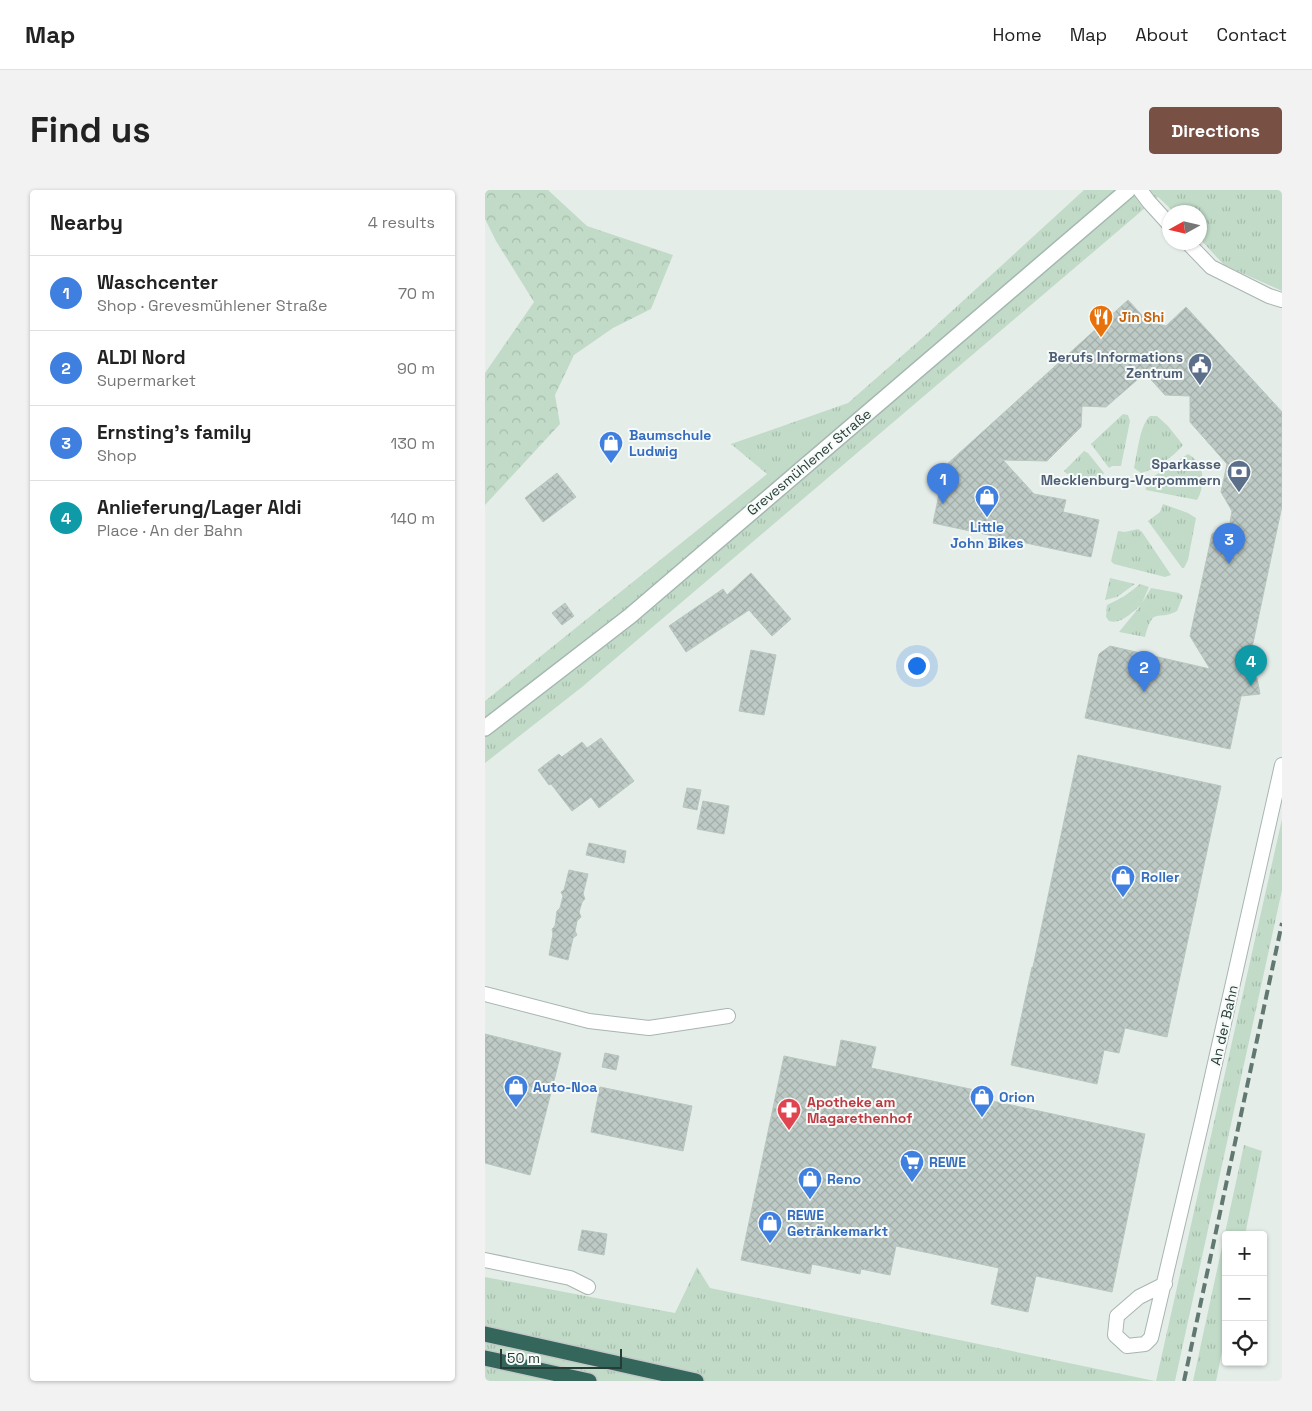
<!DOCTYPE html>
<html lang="en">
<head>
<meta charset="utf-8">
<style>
	:root { --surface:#fff; --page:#f2f2f2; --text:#222; --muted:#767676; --line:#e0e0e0; --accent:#785044 }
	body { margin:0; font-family:"Space Grotesk",sans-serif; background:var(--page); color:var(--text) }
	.controls { position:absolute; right:15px; bottom:15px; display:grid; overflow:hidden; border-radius:5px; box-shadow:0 1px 4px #0004 }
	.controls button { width:45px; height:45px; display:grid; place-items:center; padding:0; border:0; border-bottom:1px solid var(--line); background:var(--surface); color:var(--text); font:25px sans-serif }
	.compass { position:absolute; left:677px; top:15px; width:45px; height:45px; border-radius:50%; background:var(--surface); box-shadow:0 1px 4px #0004; rotate:262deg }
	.scale { position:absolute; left:15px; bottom:12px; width:122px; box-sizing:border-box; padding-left:5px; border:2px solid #263d36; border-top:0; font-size:14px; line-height:18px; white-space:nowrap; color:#263d36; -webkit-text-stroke:4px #f6faf8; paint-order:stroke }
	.you { position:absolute; left:431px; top:475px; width:18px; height:18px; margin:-12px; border:4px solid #fff; border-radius:50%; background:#1a73e8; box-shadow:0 0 0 8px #1a73e833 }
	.badge { display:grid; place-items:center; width:32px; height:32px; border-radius:50%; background:var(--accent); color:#fff; font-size:16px; font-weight:700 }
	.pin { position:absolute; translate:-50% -41px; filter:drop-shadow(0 1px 2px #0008) }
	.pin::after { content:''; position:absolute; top:26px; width:18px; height:15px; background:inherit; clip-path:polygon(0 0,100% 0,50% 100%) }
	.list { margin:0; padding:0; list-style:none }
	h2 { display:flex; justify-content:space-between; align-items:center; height:65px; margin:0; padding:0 20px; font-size:21px }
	h2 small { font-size:16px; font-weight:400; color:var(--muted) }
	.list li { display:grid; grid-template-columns:32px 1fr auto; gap:15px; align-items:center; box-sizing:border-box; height:75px; padding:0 20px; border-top:1px solid var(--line) }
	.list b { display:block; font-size:19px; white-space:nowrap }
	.list p { margin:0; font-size:16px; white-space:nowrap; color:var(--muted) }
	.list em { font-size:16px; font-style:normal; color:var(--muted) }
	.icon { flex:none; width:28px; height:28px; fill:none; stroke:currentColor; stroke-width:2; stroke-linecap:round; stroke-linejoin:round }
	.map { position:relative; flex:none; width:797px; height:1191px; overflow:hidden; border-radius:5px }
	header { display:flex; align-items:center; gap:30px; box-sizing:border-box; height:70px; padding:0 25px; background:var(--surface); border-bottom:1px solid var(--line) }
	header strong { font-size:24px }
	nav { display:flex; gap:28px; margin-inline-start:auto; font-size:18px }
	.intro { display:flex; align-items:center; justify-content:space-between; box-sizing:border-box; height:120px; padding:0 30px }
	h1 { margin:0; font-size:35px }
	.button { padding:12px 22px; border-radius:5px; background:var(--accent); color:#fff; font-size:18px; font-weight:700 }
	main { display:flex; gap:30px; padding:0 30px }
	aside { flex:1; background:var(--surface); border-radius:5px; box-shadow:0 1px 4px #0004 }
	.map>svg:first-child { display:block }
	.grass { fill:url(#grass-tufts) }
	.forest { fill:url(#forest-crowns) }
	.park { fill:#c1dbc8 }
	.building { fill:url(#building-cross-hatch); stroke:#b8c6c0 }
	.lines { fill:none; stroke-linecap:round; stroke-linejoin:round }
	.street-casing { stroke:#a8b5b0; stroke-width:16 }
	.secondary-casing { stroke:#a5b7b1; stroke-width:18 }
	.highway-casing { stroke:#c2c9c7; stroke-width:18 }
	.street { stroke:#fff; stroke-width:14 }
	.secondary { stroke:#fff; stroke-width:15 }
	.highway { stroke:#35665b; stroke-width:15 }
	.rail { stroke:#617871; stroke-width:4; stroke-dasharray:10 5; stroke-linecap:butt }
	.labels { text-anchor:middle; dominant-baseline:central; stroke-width:4; stroke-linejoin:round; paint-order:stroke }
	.food-label { font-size:14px; font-weight:bold; fill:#c56008; stroke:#f6faf8; text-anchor:start }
	.service-label { font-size:14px; font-weight:bold; fill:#4e5e75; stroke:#f6faf8; text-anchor:end }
	.shop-label { font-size:14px; font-weight:bold; fill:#366cbe; stroke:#f6faf8; text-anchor:start }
	.street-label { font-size:14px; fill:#263d36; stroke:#f6faf8 }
	.health-label { font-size:14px; font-weight:bold; fill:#be3a42; stroke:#f6faf8; text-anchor:start }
</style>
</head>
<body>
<header>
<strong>Map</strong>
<nav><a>Home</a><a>Map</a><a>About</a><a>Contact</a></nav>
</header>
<div class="intro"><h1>Find us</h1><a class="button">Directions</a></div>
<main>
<aside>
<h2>Nearby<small>4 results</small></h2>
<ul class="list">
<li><span class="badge" style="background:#3f7fe0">1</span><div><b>Waschcenter</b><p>Shop · Grevesmühlener Straße</p></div><em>70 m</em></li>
<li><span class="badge" style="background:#3f7fe0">2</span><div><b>ALDI Nord</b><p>Supermarket</p></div><em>90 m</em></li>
<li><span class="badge" style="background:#3f7fe0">3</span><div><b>Ernsting's family</b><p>Shop</p></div><em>130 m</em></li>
<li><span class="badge" style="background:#0f9aa8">4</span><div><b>Anlieferung/Lager Aldi</b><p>Place · An der Bahn</p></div><em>140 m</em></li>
</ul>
</aside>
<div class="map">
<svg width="797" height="1191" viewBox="0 0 797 1191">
	<defs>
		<pattern id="grass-tufts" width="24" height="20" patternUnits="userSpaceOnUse" patternTransform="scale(1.25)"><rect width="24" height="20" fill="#c1dbc8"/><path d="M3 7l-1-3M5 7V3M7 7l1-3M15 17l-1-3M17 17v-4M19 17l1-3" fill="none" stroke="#a6bdac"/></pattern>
		<pattern id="forest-crowns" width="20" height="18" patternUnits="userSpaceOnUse" patternTransform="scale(1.25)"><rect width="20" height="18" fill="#c1dbc8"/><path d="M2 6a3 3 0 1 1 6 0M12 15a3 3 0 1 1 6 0" fill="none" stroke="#a6bdac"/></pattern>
		<pattern id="building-cross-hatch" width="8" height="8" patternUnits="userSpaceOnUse" patternTransform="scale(1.25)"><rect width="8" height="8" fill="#becac5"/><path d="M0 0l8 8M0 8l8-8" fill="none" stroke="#a3aeaa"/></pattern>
	</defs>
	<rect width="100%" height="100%" fill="#e5ede9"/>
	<path class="grass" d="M599 0H797V101L739 75 715 49 714 22H689L673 7 97 497 0 573V511L282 284 246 254 363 213 444 142Z
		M638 224 643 225 645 231 636 276H627L624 278 606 254Z
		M665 226H672L683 236 698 255C688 267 671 279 656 283L649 278C652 265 655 234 665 226Z
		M599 261 603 263 619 283 614 290 582 284 579 281Z
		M703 264C720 273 721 294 712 310L661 300 660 292Z
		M678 314 703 323 711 328 703 370 699 378H697L663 331 675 322Z
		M653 339 657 342 686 385 680 387 629 374 626 371 633 341 640 342Z
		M625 388 650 394 632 407 620 410Z
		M655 394 664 397 657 413 666 398 694 403 698 406 692 421C671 432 669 415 660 447L634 442 656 415C647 422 636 435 624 431L621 427 622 415 640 406Z
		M797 629V700L690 1191H671Z
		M759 955 777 961 760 1045H741V1142L731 1191H708Z
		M212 1077 225 1098 670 1191H0V1087L190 1123Z"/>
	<path class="forest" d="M0 0H63L102 36 188 65 166 119 128 138 89 165 70 205 75 234 0 315V183L49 112 11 51 0 29Z"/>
	<path class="park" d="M645 402 652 405 657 412 649 421 643 419 633 424 629 420C630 410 638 408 645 402Z"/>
	<path class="building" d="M643 110 663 132 681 136 701 117 797 222V316L761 486 772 488 775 504 756 506 745 559 600 528 614 464 625 456 725 479 705 446 727 344 745 333 747 321 736 302 742 274 705 232V206L680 205 660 183 621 217 597 216 596 237 562 271 518 270 549 304 581 310 578 322 614 330 606 367 448 333 460 276Z
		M72 283 91 307 58 332 40 308Z
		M266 383 306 429 287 446 264 420 201 462 184 436 238 399 242 405Z
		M80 413 89 426 77 435 67 423Z
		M266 460 291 465 279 525 254 521Z
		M116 548 149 591 114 618 106 607 87 621 66 594 64 595 53 580 74 564 77 567 97 552 102 558Z
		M593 565 736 596 682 847 640 838 634 863 619 860 612 894 526 875 547 777H548Z
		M202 598 216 600 212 620 198 617Z
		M218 611 244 616 239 644 212 639Z
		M104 653 141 661 139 673 101 665Z
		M84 680 103 684 98 704 100 709 97 712 94 722 96 727 92 731 90 741 92 745 88 748 83 770 64 765 68 744 67 739 70 736 72 721 75 718 78 706 76 702 79 700Z
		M0 844 76 863 45 985 0 973Z
		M356 850 391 857 386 878 504 903 503 910 660 944 627 1102 551 1086 543 1122 506 1114 514 1078 411 1056 405 1085 376 1079 375 1084 327 1074 325 1084 256 1070 299 866 351 877Z
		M120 863 134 866 131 880 117 877Z
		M115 897 207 916 198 961 106 942Z
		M97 1040 122 1044 119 1065 93 1060Z"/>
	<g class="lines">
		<defs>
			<path id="street" d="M655 0 664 12 684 34
				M702 52 726 77 784 106 797 110
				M0 804 104 831 164 838 243 826
				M0 1070 85 1088 103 1097
				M680 1094 654 1107 632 1126 630 1145 642 1156 660 1154 666 1148 717 931 797 575"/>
			<path id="secondary" d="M0 538 145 426 643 0"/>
			<path id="highway" d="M0 1144 211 1191
				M0 1168 104 1191"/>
		</defs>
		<use href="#street" class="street-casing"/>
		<use href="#secondary" class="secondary-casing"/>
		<use href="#highway" class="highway-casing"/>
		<use href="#street" class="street"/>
		<use href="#secondary" class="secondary"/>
		<use href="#highway" class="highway"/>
		<path class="rail" d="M699 1191 797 733"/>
	</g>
	<defs>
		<symbol id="restaurant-pin" viewBox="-11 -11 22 30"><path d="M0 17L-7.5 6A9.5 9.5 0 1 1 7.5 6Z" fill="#e8710a" stroke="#f6faf8"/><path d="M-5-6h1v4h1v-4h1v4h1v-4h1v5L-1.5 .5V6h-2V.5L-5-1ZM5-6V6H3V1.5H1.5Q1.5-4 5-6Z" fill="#fff"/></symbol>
		<symbol id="civic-pin" viewBox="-11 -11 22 30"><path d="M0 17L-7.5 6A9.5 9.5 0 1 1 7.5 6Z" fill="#5c6f8a" stroke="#f6faf8"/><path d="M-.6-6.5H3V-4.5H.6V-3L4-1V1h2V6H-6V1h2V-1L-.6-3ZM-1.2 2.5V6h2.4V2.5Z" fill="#fff"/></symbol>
		<symbol id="shop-pin" viewBox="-11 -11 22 30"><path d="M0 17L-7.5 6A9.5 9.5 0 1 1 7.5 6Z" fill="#3f7fe0" stroke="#f6faf8"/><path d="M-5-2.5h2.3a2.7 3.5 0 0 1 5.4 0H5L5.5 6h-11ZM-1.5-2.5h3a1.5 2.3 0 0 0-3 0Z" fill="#fff"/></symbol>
		<symbol id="bank-pin" viewBox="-11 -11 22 30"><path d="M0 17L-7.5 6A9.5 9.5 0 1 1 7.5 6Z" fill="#5c6f8a" stroke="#f6faf8"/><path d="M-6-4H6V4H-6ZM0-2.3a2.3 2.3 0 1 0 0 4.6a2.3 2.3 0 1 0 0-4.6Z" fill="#fff"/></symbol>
		<symbol id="pharmacy-pin" viewBox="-11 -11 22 30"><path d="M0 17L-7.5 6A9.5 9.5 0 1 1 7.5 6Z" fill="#e0444e" stroke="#f6faf8"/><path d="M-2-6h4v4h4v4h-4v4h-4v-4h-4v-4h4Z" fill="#fff"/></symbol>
		<symbol id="supermarket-pin" viewBox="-11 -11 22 30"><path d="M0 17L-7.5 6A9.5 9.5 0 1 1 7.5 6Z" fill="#3f7fe0" stroke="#f6faf8"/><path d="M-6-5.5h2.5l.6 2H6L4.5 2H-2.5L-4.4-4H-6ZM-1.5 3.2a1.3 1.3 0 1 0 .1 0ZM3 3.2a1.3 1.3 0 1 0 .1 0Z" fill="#fff"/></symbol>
	</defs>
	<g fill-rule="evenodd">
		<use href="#restaurant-pin" x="602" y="113" width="28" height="38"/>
		<use href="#civic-pin" x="701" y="161" width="28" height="38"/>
		<use href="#shop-pin" x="112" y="239" width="28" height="38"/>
		<use href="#bank-pin" x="740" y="268" width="28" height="38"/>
		<use href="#shop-pin" x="488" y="293" width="28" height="38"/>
		<use href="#shop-pin" x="624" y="673" width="28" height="38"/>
		<use href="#shop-pin" x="17" y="883" width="28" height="38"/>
		<use href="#shop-pin" x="483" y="893" width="28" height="38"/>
		<use href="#pharmacy-pin" x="290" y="906" width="28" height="38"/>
		<use href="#supermarket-pin" x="413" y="958" width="28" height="38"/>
		<use href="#shop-pin" x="311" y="975" width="28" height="38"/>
		<use href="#shop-pin" x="271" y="1019" width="28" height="38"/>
	</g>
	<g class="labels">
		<g class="food-label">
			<text x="634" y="127">Jin Shi</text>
		</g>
		<g class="service-label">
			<text x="698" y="167">Berufs Informations<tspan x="698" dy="16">Zentrum</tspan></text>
			<text x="736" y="274">Sparkasse<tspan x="736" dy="16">Mecklenburg-Vorpommern</tspan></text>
		</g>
		<g class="shop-label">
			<text x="144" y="245">Baumschule<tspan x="144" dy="16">Ludwig</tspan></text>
			<text x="502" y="337" text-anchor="middle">Little<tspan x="502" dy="16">John Bikes</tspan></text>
			<text x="656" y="687">Roller</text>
			<text x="48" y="897">Auto-Noa</text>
			<text x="514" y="907">Orion</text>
			<text x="444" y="972">REWE</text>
			<text x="342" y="989">Reno</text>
			<text x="302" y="1025">REWE<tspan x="302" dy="16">Getränkemarkt</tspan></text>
		</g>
		<g class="street-label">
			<text transform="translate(324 272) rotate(-40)">Grevesmühlener Straße</text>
			<text transform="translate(739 835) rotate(-77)">An der Bahn</text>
		</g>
		<g class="health-label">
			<text x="322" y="912">Apotheke am<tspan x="322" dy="16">Magarethenhof</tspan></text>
		</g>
	</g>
</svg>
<div class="controls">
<button>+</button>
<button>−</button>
<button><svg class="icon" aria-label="locate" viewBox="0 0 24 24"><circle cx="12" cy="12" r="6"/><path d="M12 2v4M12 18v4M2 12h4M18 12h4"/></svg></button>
</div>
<svg class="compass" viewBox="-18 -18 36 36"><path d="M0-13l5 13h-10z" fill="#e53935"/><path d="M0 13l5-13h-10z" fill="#767676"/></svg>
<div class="scale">50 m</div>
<div class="you"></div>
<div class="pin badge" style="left:458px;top:314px;background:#3f7fe0">1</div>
<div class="pin badge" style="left:659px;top:502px;background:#3f7fe0">2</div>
<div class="pin badge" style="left:744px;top:374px;background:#3f7fe0">3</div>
<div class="pin badge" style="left:766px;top:496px;background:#0f9aa8">4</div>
</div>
</main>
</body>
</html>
